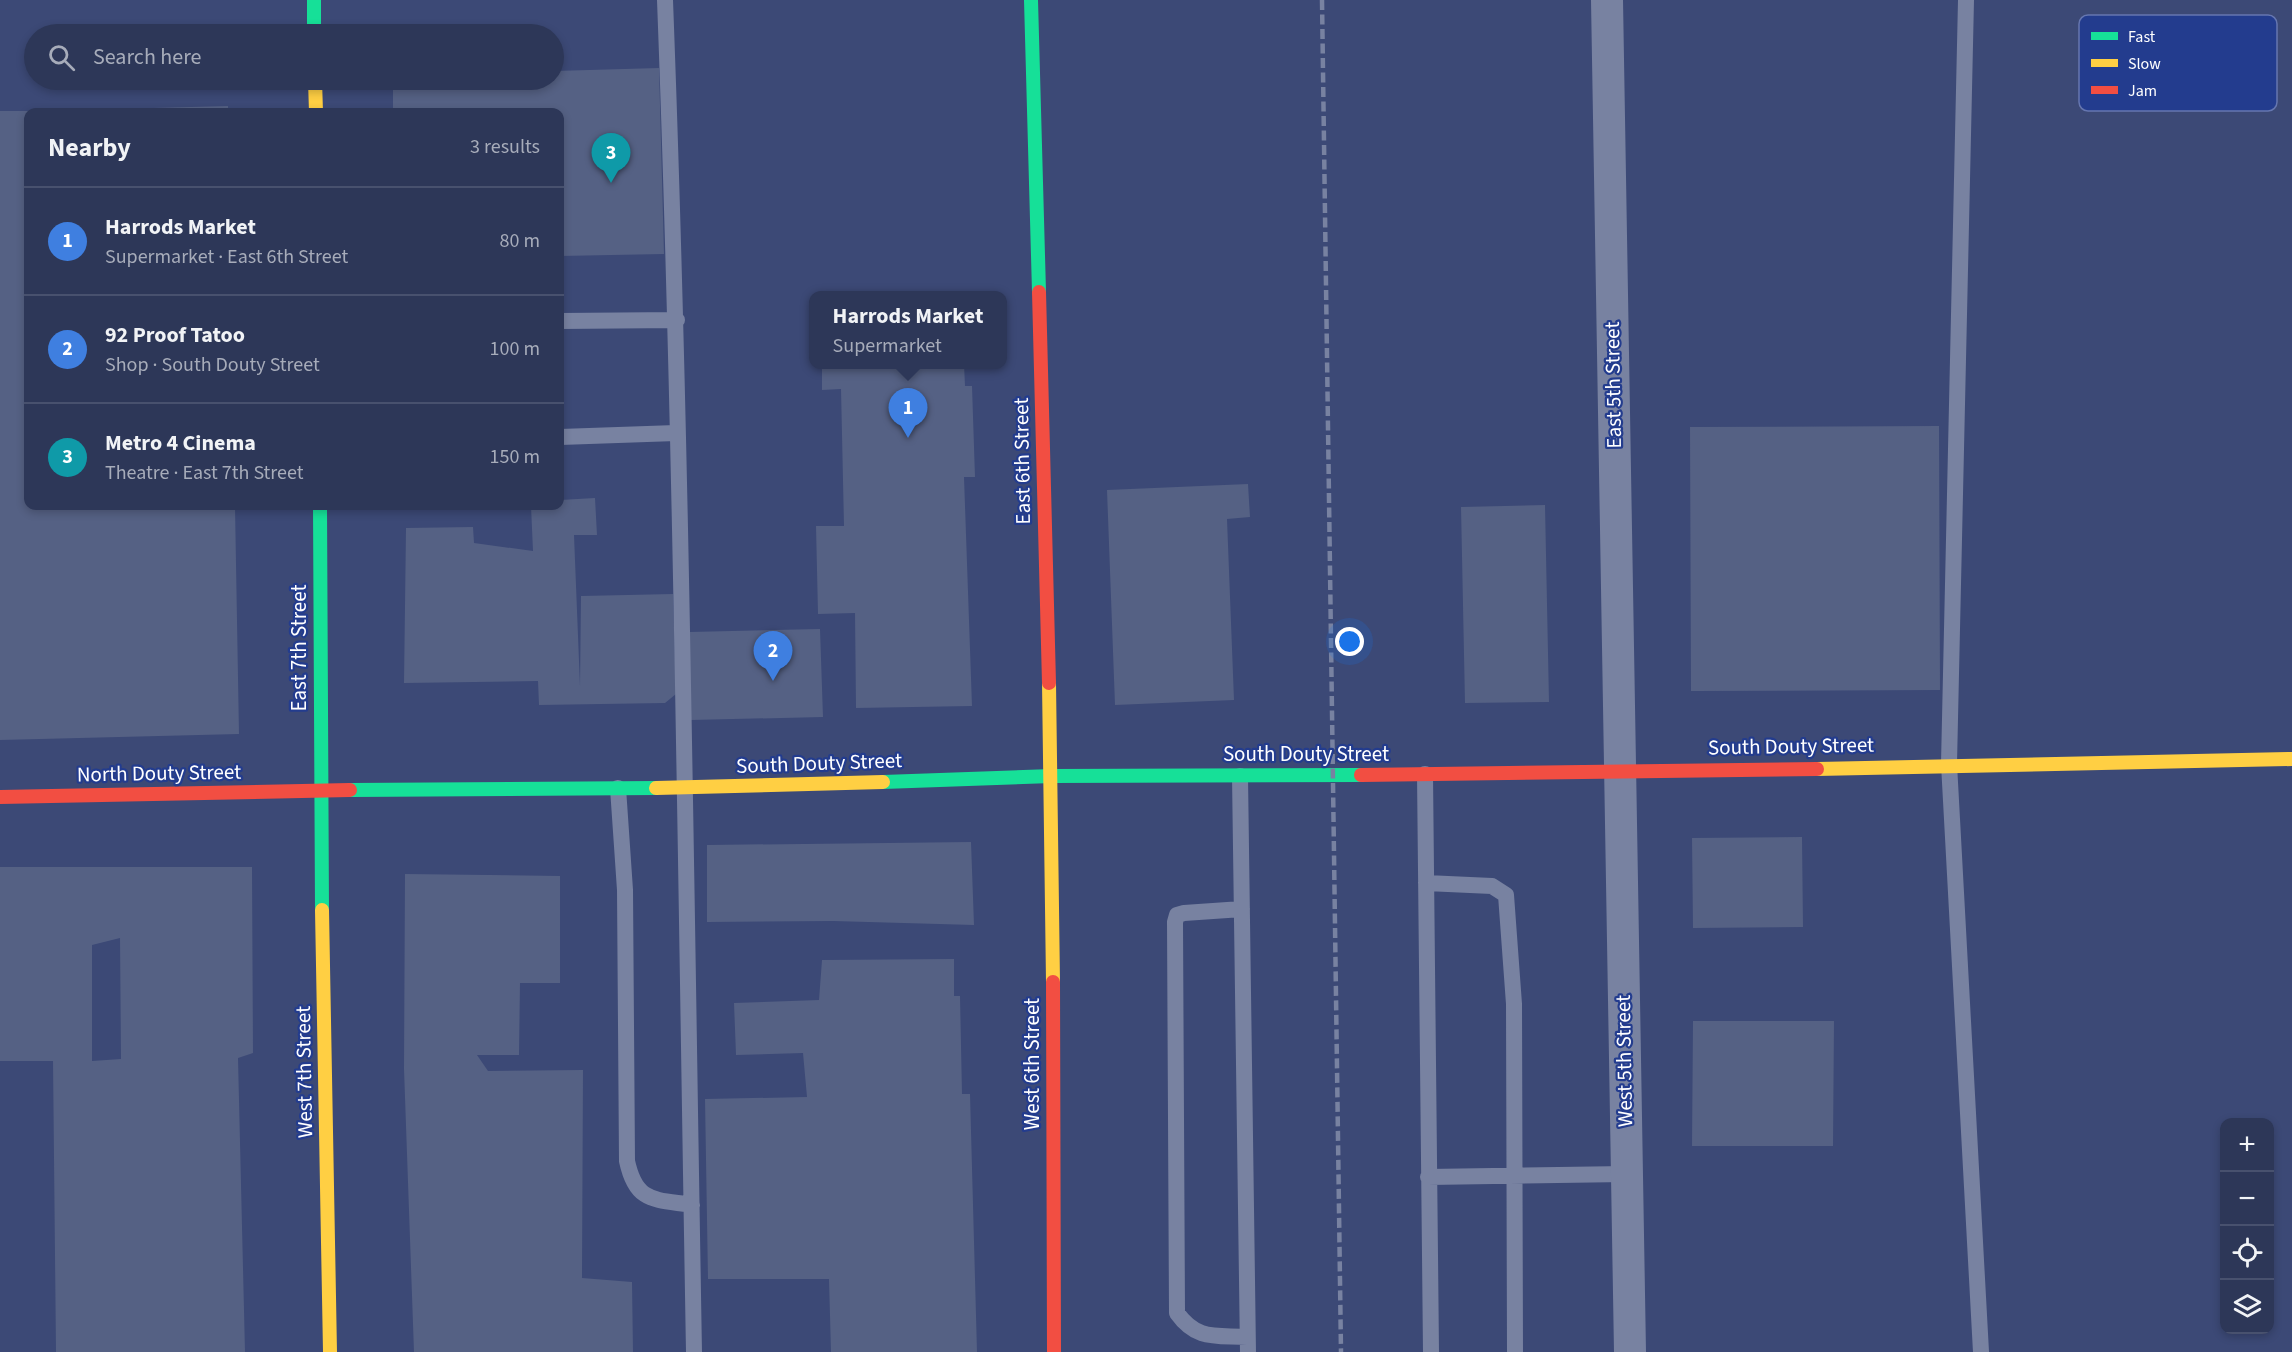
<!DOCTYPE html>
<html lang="en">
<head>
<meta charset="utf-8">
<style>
	:root { --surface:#2d3758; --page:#353f5e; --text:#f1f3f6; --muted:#a7acba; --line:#48516e; --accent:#8bbbb9 }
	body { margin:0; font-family:"Source Sans 3",sans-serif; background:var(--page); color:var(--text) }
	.controls { position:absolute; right:18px; bottom:18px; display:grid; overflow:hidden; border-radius:12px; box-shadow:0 3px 9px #0003 }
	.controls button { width:54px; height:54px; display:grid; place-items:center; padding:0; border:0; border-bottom:2px solid var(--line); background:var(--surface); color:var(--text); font:30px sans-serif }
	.you { position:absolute; left:1350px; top:642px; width:21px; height:21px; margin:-15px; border:4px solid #fff; border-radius:50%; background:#1a73e8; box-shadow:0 0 0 9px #1a73e833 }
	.badge { display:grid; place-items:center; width:39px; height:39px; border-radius:50%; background:var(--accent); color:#fff; font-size:20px; font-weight:700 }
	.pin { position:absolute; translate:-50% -50px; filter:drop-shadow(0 2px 3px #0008) }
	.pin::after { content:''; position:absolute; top:32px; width:21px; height:18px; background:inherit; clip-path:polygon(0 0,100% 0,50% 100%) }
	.popup { position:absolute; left:809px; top:291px; width:198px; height:78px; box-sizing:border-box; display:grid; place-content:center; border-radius:12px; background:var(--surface); filter:drop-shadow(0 2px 4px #0005); font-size:20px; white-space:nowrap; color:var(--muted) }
	.popup b { font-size:22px; color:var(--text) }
	.popup::after { content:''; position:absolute; left:50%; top:100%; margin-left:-12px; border:12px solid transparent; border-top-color:var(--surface) }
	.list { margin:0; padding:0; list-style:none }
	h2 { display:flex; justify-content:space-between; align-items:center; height:78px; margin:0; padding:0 24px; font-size:26px }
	h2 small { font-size:20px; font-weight:400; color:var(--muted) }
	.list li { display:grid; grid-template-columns:39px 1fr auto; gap:18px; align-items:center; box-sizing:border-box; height:108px; padding:0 24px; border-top:2px solid var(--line) }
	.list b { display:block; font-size:22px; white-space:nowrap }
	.list p { margin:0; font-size:20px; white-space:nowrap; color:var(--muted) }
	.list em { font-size:20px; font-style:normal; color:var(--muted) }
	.icon { flex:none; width:33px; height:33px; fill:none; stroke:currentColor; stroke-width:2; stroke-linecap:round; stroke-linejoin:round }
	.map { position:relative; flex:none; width:2292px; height:1352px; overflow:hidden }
	.search { position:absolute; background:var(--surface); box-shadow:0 3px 9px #0003; left:24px; top:24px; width:540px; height:66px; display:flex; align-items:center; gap:15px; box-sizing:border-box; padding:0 21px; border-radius:33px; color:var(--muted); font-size:22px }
	.panel { position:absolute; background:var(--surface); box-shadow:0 3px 9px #0003; left:24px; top:108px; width:540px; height:402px; border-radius:12px }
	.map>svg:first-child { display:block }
	.building { fill:#556184; fill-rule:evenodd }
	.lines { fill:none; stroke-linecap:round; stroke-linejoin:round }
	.lane { stroke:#7882a1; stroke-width:16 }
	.street { stroke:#7882a1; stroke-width:32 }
	.fast { stroke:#16e098; stroke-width:14 }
	.slow { stroke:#ffcf43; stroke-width:14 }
	.jam { stroke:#f24e42; stroke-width:14 }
	.rail { stroke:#7882a1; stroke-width:4.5; stroke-dasharray:10 4.5; stroke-linecap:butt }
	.labels { text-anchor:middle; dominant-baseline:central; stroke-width:4.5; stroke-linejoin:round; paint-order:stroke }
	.street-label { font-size:21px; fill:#fff; stroke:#233c8e }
	.key { fill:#233c8e; stroke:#6576b0; stroke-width:1.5 }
	.key-label { font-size:16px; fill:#fff }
</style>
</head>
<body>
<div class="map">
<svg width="2292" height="1352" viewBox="0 0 2292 1352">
	<rect width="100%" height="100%" fill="#3c4976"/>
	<path class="building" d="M659 68 664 254 560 256V112H393V80H554V71Z
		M228 106V112H40V111Z
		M0 111H28V506H235L239 734 0 740Z
		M822 364H964L965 386H972L975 477H964L972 706 856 708 855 613 818 614 816 526H844L841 389 822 390Z
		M1939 426 1940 690 1691 691 1690 427Z
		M1248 484 1250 517 1227 519 1234 700 1115 705 1107 490Z
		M595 498 597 535H574L580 686 581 596 673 594 676 694 665 703 539 705 538 681 404 683 406 528 473 527 474 543 533 551 531 506H560V500Z
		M1545 505 1549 702 1465 703 1461 507Z
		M820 629 823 717 691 720 689 632Z
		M1802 837 1803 927 1693 928 1692 838Z
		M971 842 974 925 833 921 707 922V845Z
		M0 867H252L253 1053 238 1058 245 1352H56L53 1061H0ZM120 938 121 1059 92 1061V945Z
		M405 874 560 876V983H520L519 1055H477L488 1071 583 1070 582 1278 632 1282 633 1352H414L404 1069Z
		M954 959V996H960L962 1094H970L977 1352H831L829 1279H708L705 1099 807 1097 803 1053 736 1055 734 1003 819 1000 822 960Z
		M1693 1021H1834L1833 1146H1692Z"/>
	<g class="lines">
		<path class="lane" d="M665 0C682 450 686 901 694 1352
			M1966 0 1949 764 1981 1352
			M560 321 677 320
			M560 437 676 433
			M1425 774 1431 1352
			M1240 776 1248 1352
			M618 788 625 890 627 1161C636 1203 654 1199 692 1205
			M1426 883 1492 886 1506 895 1514 1004 1515 1352
			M1242 909 1184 913 1177 915 1175 922 1177 1313C1197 1341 1216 1335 1247 1337
			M1428 1177 1626 1174"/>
		<path class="street" d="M1607 0 1630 1352"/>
		<path class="fast" d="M314 0V34
			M1031 0 1039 292
			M320 506 322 910
			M883 782 1052 776 1361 775
			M350 790 656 788"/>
		<path class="slow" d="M315 80 316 112
			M1049 683 1053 982
			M1817 769 2292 759
			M656 788 883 782
			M322 910 330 1352"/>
		<path class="jam" d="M1039 292 1049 683
			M1361 775 1817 769
			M0 797 350 790
			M1053 982 1054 1352"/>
		<path class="rail" d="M1322 0 1341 1352"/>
	</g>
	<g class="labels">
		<g class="street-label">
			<text transform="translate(1613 385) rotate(-91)">East 5th Street</text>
			<text transform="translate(1022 461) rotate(-91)">East 6th Street</text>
			<text transform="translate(299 648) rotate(-90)">East 7th Street</text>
			<text transform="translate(1791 746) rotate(-1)">South Douty Street</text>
			<text x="1306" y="754">South Douty Street</text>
			<text transform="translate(819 763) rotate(-2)">South Douty Street</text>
			<text transform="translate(159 773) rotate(-1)">North Douty Street</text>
			<text transform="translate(1624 1061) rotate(-91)">West 5th Street</text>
			<text transform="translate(1032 1064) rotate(-90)">West 6th Street</text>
			<text transform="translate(304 1072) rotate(-91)">West 7th Street</text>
		</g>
	</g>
	<rect x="2079" y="15" width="198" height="96" rx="9" class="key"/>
	<rect x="2091" y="32" width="27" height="8" fill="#16e098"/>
	<rect x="2091" y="59" width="27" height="8" fill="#ffcf43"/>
	<rect x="2091" y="86" width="27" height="8" fill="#f24e42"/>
	<g class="key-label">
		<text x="2128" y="42">Fast</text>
		<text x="2128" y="69">Slow</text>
		<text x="2128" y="96">Jam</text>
	</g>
</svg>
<div class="controls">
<button>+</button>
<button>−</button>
<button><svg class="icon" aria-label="locate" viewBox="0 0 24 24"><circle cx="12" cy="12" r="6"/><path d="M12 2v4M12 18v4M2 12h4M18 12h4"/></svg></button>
<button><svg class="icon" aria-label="layers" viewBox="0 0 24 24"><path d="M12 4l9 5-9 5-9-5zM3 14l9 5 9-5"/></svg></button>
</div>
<div class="you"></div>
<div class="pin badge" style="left:908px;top:438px;background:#3f7fe0">1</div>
<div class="popup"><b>Harrods Market</b>Supermarket</div>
<div class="pin badge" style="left:773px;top:681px;background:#3f7fe0">2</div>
<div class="pin badge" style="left:611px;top:183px;background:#0f9aa8">3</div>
<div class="search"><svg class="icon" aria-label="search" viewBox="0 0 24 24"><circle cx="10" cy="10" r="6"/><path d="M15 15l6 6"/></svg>Search here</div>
<section class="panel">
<h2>Nearby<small>3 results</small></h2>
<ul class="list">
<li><span class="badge" style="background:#3f7fe0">1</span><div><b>Harrods Market</b><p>Supermarket · East 6th Street</p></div><em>80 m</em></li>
<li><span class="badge" style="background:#3f7fe0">2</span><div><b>92 Proof Tatoo</b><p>Shop · South Douty Street</p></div><em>100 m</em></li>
<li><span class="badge" style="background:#0f9aa8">3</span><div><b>Metro 4 Cinema</b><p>Theatre · East 7th Street</p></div><em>150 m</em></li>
</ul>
</section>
</div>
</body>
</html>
